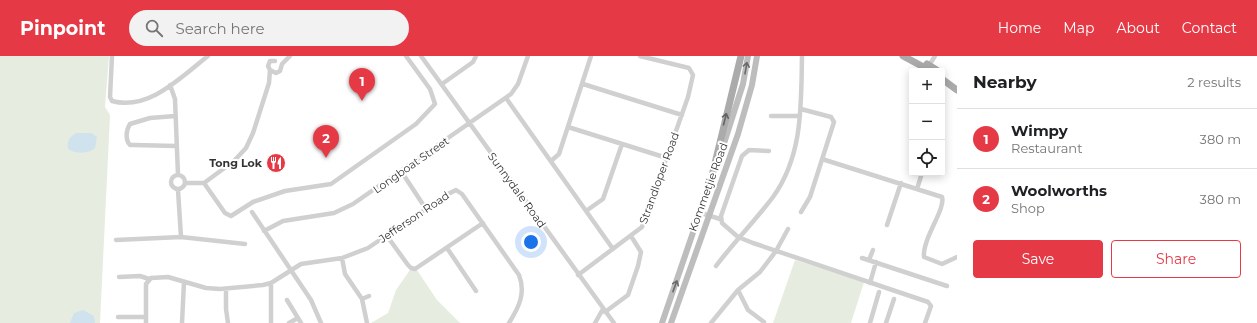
<!DOCTYPE html>
<html lang="en">
<head>
<meta charset="utf-8">
<style>
	:root { --surface:#fff; --page:#f2f2f2; --text:#202124; --muted:#757577; --line:#e0e0e0; --accent:#e63946 }
	body { margin:0; font-family:Montserrat,sans-serif; background:var(--page); color:var(--text) }
	.controls { position:absolute; right:12px; top:12px; display:grid; overflow:hidden; border-radius:4px; box-shadow:0 2px 10px #0003 }
	.controls button { width:36px; height:36px; display:grid; place-items:center; padding:0; border:0; border-bottom:1px solid var(--line); background:var(--surface); color:var(--text); font:20px sans-serif }
	.you { position:absolute; left:531px; top:186px; width:14px; height:14px; margin:-10px; border:3px solid #fff; border-radius:50%; background:#1a73e8; box-shadow:0 0 0 6px #1a73e833 }
	.badge { display:grid; place-items:center; width:26px; height:26px; border-radius:50%; background:var(--accent); color:#fff; font-size:13px; font-weight:700 }
	.pin { position:absolute; translate:-50% -33px; filter:drop-shadow(0 1px 2px #0008) }
	.pin::after { content:''; position:absolute; top:21px; width:14px; height:12px; background:inherit; clip-path:polygon(0 0,100% 0,50% 100%) }
	.list { margin:0; padding:0; list-style:none }
	h2 { display:flex; justify-content:space-between; align-items:center; height:52px; margin:0; padding:0 16px; font-size:17px }
	h2 small { font-size:13px; font-weight:400; color:var(--muted) }
	.list li { display:grid; grid-template-columns:26px 1fr auto; gap:12px; align-items:center; box-sizing:border-box; height:60px; padding:0 16px; border-top:1px solid var(--line) }
	.list b { display:block; font-size:15px; white-space:nowrap }
	.list p { margin:0; font-size:13px; white-space:nowrap; color:var(--muted) }
	.list em { font-size:13px; font-style:normal; color:var(--muted) }
	.actions { display:flex; gap:8px; padding:12px 16px }
	.actions a { flex:1; padding:9px 0; border:1px solid var(--accent); border-radius:4px; text-align:center; font-size:14px; color:var(--accent) }
	.actions .main { background:var(--accent); color:#fff }
	.icon { flex:none; width:22px; height:22px; fill:none; stroke:currentColor; stroke-width:2; stroke-linecap:round; stroke-linejoin:round }
	.map { position:relative; flex:none; width:957px; height:267px; overflow:hidden }
	header { display:flex; align-items:center; gap:24px; box-sizing:border-box; height:56px; padding:0 20px; background:var(--accent); color:#fff }
	header strong { font-size:19px }
	nav { display:flex; gap:22px; margin-inline-start:auto; font-size:14px }
	.search { width:280px; height:36px; background:var(--page); display:flex; align-items:center; gap:10px; box-sizing:border-box; padding:0 14px; border-radius:22px; color:var(--muted); font-size:15px }
	main { display:flex }
	aside { flex:1; background:var(--surface) }
	.map>svg:first-child { display:block }
	.green { fill:#e6ecdf }
	.water { fill:#cfe2ee }
	.lines { fill:none; stroke-linecap:round; stroke-linejoin:round }
	.minor { stroke:#d0d0d0; stroke-width:4.5 }
	.secondary { stroke:#bdbdbd; stroke-width:6 }
	.primary { stroke:#ababab; stroke-width:7 }
	.oneway { stroke:#6a6a6a }
	.oneway2 { stroke:#636363 }
	.labels { text-anchor:middle; dominant-baseline:central; stroke-width:4; stroke-linejoin:round; paint-order:stroke }
	.poi-label { font-size:11px; font-weight:bold; fill:#333; stroke:#fff; text-anchor:end }
	.street-label { font-size:11px; fill:#333; stroke:#fff }
</style>
</head>
<body>
<header>
<strong>Pinpoint</strong>
<div class="search"><svg class="icon" aria-label="search" viewBox="0 0 24 24"><circle cx="10" cy="10" r="6"/><path d="M15 15l6 6"/></svg>Search here</div>
<nav><a>Home</a><a>Map</a><a>About</a><a>Contact</a></nav>
</header>
<main>
<div class="map">
<svg width="957" height="267" viewBox="0 0 957 267">
	<rect width="100%" height="100%" fill="#fff"/>
	<path class="green" d="M0 0H109L105 51 110 59 100 267H0Z
		M795 204 864 226 851 267H773Z
		M410 214H417L437 244 460 267H371L388 257 396 234Z"/>
	<path class="water" d="M76 77H91L97 81 95 92C89 98 75 98 68 93 67 84 69 82 76 77Z
		M83 254 94 260 95 267H70L74 257Z"/>
	<g class="lines">
		<path class="minor" d="M112 0 110 41 112 45C149 55 181 21 208 0
			M421 0 614 267
			M275 5H270L268 10 270 14 276 17 280 15 282 8 290 0
			M928 11 935 0
			M442 28 473 6 476 0
			M583 28 682 59
			M170 29 175 43 178 119
			M506 42 613 193
			M801 53 831 61 834 66 810 141 801 156
			M175 60 150 62 130 68C126 74 125 84 130 89H134L176 90
			M771 60H800
			M568 71 667 102
			M769 95 749 94 742 100 721 160 722 167 738 181 753 187 928 246 931 250 925 267
			M822 103 942 141C946 153 922 183 924 201L942 208 957 201
			M551 105 559 98 591 0
			M401 115 426 153
			M171 126a7 7 0 1 1 14 0a7 7 0 1 1-14 0Z
			M185 127H204L234 105 246 92 253 77 269 27 270 14
			M204 127 225 157 231 160 253 146 285 135 331 128 416 68 435 48 430 33 406 0
			M917 133 922 117
			M178 134 181 181
			M586 155 603 143 622 88
			M252 156 311 244 321 267
			M701 157 720 163
			M887 169 901 127
			M264 175 283 165 334 157 353 148 511 38 518 28 528 0
			M387 180 408 209 411 212 415 213 483 167
			M116 184 181 181 245 188
			M447 192 476 235
			M342 202 345 218 362 243 367 267
			M862 202 947 230
			M869 204 873 194
			M716 210C734 186 755 165 773 141 803 99 801 50 802 0
			M578 219 642 171 688 41 693 19 689 12 640 0
			M119 221 140 220 149 223
			M271 227V267
			M870 227 876 206
			M226 233V253L228 267
			M738 234 748 254 764 266
			M362 243 369 240
			M287 244 301 267
			M605 256 628 239 638 210 641 196 631 180
			M118 261H146
			M146 267V228L151 222 168 221 206 232 220 233 263 229 271 227 301 208 342 202 368 192 448 138 456 134 462 138 519 219C526 237 519 251 509 267
			M182 267 184 226
			M289 267 298 262
			M595 267 603 253
			M711 267 738 234 760 216 776 195 788 173
			M870 267 879 236
			M886 267 894 243"/>
		<path class="secondary" d="M718 106 743 28 748 0
			M662 267 711 124
			M671 267 738 78 752 29 757 0"/>
		<path class="primary" d="M903 0 931 15
			M927 8 938 15
			M942 23 957 34
			M710 128 741 0"/>
	</g>
	<defs><path id="oneway-shaft" d="M-6 0H5M1.5-3L5.5 0L1.5 3" fill="none" stroke-width="1.6" stroke-linecap="round" stroke-linejoin="round"/></defs>
	<g class="oneway">
		<use href="#oneway-shaft" transform="translate(746 12) rotate(-80)"/>
		<use href="#oneway-shaft" transform="translate(675 230) rotate(-70)"/>
	</g>
	<use class="oneway2" href="#oneway-shaft" transform="translate(725 63) rotate(-76)"/>
	<defs>
		<symbol id="restaurant-disc" viewBox="-11 -11 22 22"><circle r="9.5" fill="#e63946" stroke="#fff"/><path d="M-5-6h1v4h1v-4h1v4h1v-4h1v5L-1.5 .5V6h-2V.5L-5-1ZM5-6V6H3V1.5H1.5Q1.5-4 5-6Z" fill="#fff"/></symbol>
	</defs>
	<g fill-rule="evenodd">
		<use href="#restaurant-disc" x="265" y="96" width="22" height="22"/>
	</g>
	<g class="labels">
		<g class="poi-label">
			<text x="262" y="107">Tong Lok</text>
		</g>
		<g class="street-label">
			<text transform="translate(411 109) rotate(-35)">Longboat Street</text>
			<text transform="translate(659 122) rotate(-70)">Strandloper Road</text>
			<text transform="translate(708 131) rotate(-70)">Kommetjie Road</text>
			<text transform="translate(517 134) rotate(54)">Sunnydale Road</text>
			<text transform="translate(414 161) rotate(-34)">Jefferson Road</text>
		</g>
	</g>
</svg>
<div class="controls">
<button>+</button>
<button>−</button>
<button><svg class="icon" aria-label="locate" viewBox="0 0 24 24"><circle cx="12" cy="12" r="6"/><path d="M12 2v4M12 18v4M2 12h4M18 12h4"/></svg></button>
</div>
<div class="you"></div>
<div class="pin badge" style="left:362px;top:45px">1</div>
<div class="pin badge" style="left:326px;top:102px">2</div>
</div>
<aside>
<h2>Nearby<small>2 results</small></h2>
<ul class="list">
<li><span class="badge">1</span><div><b>Wimpy</b><p>Restaurant</p></div><em>380 m</em></li>
<li><span class="badge">2</span><div><b>Woolworths</b><p>Shop</p></div><em>380 m</em></li>
</ul>
<div class="actions"><a class="main">Save</a><a>Share</a></div>
</aside>
</main>
</body>
</html>
